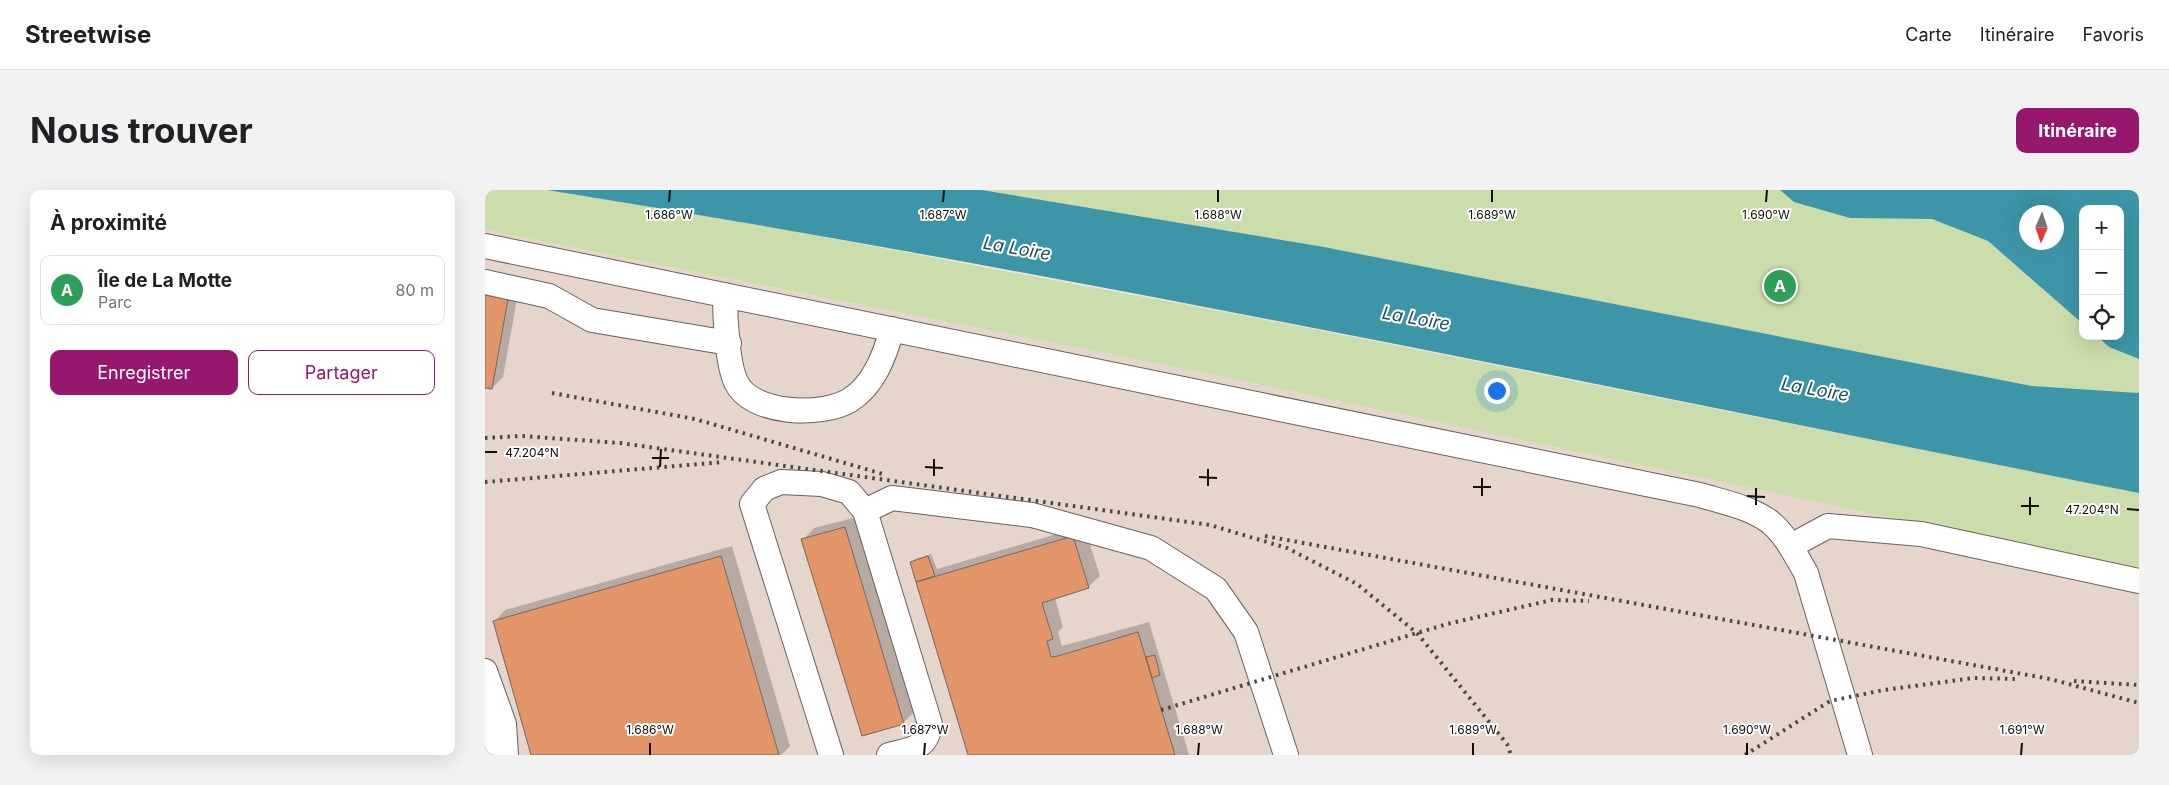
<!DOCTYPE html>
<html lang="fr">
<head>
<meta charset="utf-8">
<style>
	:root { --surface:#fff; --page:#f2f2f2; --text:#202124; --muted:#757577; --line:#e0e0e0; --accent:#97166e }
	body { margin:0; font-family:Inter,sans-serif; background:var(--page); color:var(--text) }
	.controls { position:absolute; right:15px; top:15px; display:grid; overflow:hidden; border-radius:10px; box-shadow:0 5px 20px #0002 }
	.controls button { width:45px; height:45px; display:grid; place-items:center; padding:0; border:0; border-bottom:1px solid var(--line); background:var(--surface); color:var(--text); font:25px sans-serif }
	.compass { position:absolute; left:1534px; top:15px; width:45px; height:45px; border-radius:50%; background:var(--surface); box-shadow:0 5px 20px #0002; rotate:182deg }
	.you { position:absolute; left:1011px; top:200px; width:18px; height:18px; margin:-12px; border:4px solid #fff; border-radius:50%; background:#1a73e8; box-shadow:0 0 0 8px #1a73e833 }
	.badge { display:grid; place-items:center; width:32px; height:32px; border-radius:50%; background:var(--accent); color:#fff; font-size:16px; font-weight:700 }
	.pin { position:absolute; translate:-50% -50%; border:2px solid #fff; box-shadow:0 1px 5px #0006 }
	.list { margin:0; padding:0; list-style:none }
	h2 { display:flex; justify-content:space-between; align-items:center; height:65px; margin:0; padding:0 20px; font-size:21px }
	h2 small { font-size:16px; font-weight:400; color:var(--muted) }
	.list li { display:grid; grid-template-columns:32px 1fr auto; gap:15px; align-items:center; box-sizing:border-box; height:70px; margin:0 10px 10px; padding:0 10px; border:1px solid var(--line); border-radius:10px }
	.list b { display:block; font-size:19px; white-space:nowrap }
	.list p { margin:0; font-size:16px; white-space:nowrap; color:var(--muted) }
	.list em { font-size:16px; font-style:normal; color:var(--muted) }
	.actions { display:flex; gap:10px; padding:15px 20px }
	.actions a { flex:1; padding:11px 0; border:1px solid var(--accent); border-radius:10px; text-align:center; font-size:18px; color:var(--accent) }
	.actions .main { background:var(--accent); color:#fff }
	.icon { flex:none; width:28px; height:28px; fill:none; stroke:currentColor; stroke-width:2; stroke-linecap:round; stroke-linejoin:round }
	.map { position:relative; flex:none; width:1654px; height:565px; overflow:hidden; border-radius:10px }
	header { display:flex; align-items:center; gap:30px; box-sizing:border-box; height:70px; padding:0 25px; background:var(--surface); border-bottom:1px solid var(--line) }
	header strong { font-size:24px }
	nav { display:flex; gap:28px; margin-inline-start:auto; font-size:18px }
	.intro { display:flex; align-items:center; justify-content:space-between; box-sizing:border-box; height:120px; padding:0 30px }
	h1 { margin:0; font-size:35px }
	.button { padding:12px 22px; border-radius:10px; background:var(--accent); color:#fff; font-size:18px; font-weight:700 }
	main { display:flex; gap:30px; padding:0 30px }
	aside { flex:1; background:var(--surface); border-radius:10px; box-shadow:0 5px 20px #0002 }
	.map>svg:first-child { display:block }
	.built { fill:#e5d5cb }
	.green { fill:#cbddaa }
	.water { fill:#3c96a8; fill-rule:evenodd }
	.shadow { fill:#0003 }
	.building { fill:#e29568; stroke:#716964 }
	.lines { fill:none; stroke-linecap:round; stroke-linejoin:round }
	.minor-casing { stroke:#69625d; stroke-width:26 }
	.minor { stroke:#fff; stroke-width:24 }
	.rail { stroke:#4d4845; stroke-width:4; stroke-dasharray:2.5 5; stroke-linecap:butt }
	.ticks { fill:none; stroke:#110e0c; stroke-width:2 }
	.labels { text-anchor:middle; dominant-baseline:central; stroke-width:4; stroke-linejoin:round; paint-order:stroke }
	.water-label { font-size:18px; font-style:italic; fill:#1c4f59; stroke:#fff }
	.ticks-label { font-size:12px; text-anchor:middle; fill:#110e0c; stroke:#fff; stroke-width:4; stroke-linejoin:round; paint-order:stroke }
</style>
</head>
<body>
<header>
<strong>Streetwise</strong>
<nav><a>Carte</a><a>Itinéraire</a><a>Favoris</a></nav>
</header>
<div class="intro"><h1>Nous trouver</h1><a class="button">Itinéraire</a></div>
<main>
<aside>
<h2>À proximité<small></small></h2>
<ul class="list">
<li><span class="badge" style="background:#2e9e5b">A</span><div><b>Île de La Motte</b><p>Parc</p></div><em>80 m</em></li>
</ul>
<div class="actions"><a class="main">Enregistrer</a><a>Partager</a></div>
</aside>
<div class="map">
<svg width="1654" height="565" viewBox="0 0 1654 565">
	<rect width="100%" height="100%" fill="#ede4de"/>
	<path class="built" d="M0 40 725 184 1654 380V565H0Z"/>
	<path class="green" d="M0 0H62L254 31 813 136 1654 303V380L725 184 0 40Z
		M497 0H1295L1309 12 1365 28 1447 29 1503 51 1598 134V146H1612L1624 157 1654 169V203L1547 196 839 57Z"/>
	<path class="water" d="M62 0H497L839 57 1547 196 1654 203V303C1124 198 595 85 62 0Z
		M1295 0H1654V169L1624 157 1612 146H1635V19H1598V134L1503 51 1447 29 1365 28 1309 12ZM1542 22H1572V52H1542Z"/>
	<path class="shadow" d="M0 92 34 98 18 187 7 198 0 197Z
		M372 327 429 522 418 533 318 350 329 338Z
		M599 336 615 386 603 397 570 408 578 437 573 442 577 456 664 432 704 565H484L426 373 430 369 446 364 452 379Z
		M247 356 305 556 296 565H47L9 432 20 420Z"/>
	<path class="building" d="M0 105 23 109 7 199 0 198Z
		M360 337 419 534 377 546 316 349Z
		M588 346 604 398 557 413 568 449 562 451 566 467 573 466 653 442 690 565H483L431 392Z
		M236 366 294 565H46L8 431Z
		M443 366 450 386 431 392 425 372Z
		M670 465 675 485 667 488 661 467Z"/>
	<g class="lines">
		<defs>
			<path id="minor" d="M0 56 1215 305C1238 312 1265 317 1285 332 1301 345 1311 366 1321 383L1375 565
				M0 92 64 106 107 130 244 153
				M240 105C240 126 242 173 251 192 266 225 338 227 365 210 389 195 400 165 407 139
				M1306 356 1343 336 1436 344 1654 391
				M0 481 19 534 21 565
				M1 565 2 506
				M346 565 267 314 279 299 296 292 337 294 364 302 380 321
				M404 565C425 559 442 560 445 534L380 321 407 308 547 325 666 358 731 399 761 442 801 565"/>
		</defs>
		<use href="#minor" class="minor-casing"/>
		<use href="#minor" class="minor"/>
		<path class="rail" d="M67 203 210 229 401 285
			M0 248 36 246 135 253 725 335 802 358 872 394 932 443 1022 554 1026 565
			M0 292 239 272
			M780 346 1565 489 1654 513
			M1589 491 1654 495
			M676 520 962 434 1067 410 1104 411
			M1260 565 1345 511 1399 500 1488 488 1532 489"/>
	</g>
	<path class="ticks" d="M184 12 185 0M458 12 459 0M733 12V0M1007 12V0M1281 12 1282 0M0 262H12M167 268H184M175 277 176 259M440 277 458 278M449 286V269M714 287 732 288M723 296V279M988 297H1006M997 306V288M1262 306 1280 307M1271 315V298M1536 316H1554M1642 319 1654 320M1545 325V307M165 565V553M439 565 440 553M713 565 714 553M988 565V553M1262 565V553M1536 565 1537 553"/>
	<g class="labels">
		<g class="water-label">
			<text transform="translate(532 58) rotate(10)">La Loire</text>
			<text transform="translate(931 128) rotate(10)">La Loire</text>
			<text transform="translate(1330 199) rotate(10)">La Loire</text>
		</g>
	</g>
	<g class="ticks-label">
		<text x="184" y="29">1.686°W</text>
		<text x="458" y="29">1.687°W</text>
		<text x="733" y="29">1.688°W</text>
		<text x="1007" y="29">1.689°W</text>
		<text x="1281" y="29">1.690°W</text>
		<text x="47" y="267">47.204°N</text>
		<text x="1607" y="324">47.204°N</text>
		<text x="165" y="544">1.686°W</text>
		<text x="440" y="544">1.687°W</text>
		<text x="714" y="544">1.688°W</text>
		<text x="988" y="544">1.689°W</text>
		<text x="1262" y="544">1.690°W</text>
		<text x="1537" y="544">1.691°W</text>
	</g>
</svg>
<div class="controls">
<button>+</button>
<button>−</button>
<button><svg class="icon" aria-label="locate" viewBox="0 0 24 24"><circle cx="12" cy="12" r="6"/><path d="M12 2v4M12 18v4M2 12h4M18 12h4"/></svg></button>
</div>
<svg class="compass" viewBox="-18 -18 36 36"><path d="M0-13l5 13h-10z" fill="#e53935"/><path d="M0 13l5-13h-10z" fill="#757577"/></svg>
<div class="you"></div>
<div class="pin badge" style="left:1295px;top:96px;background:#2e9e5b">A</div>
</div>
</main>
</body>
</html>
